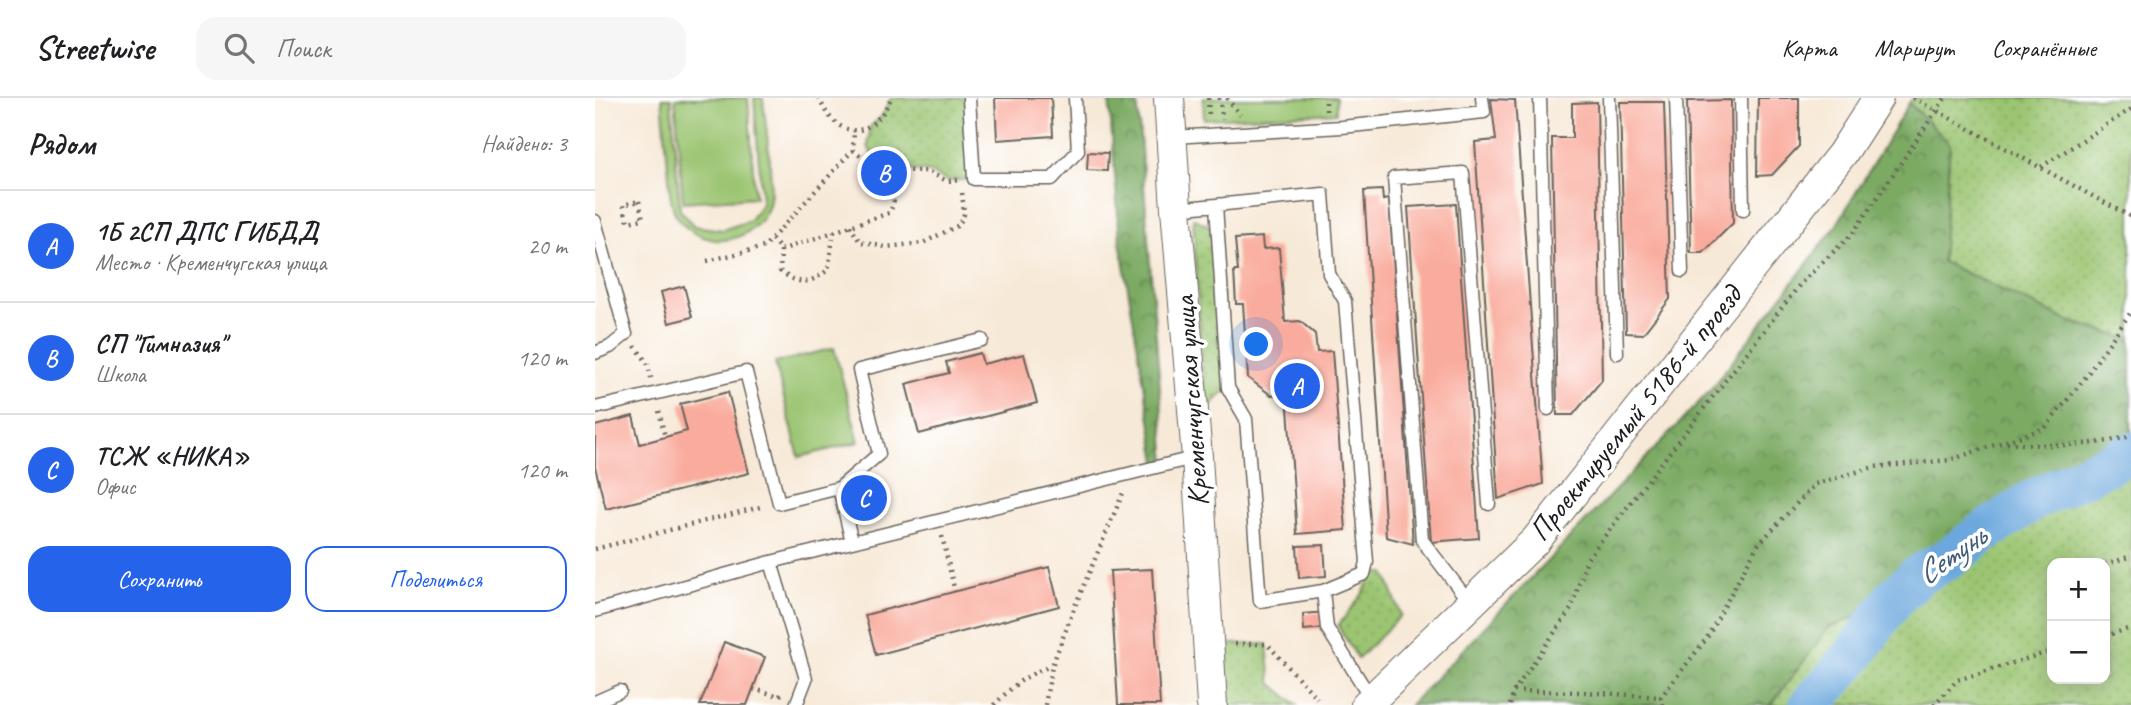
<!DOCTYPE html>
<html lang="ru">
<head>
<meta charset="utf-8">
<style>
	:root { --surface:#fff; --page:#f6f6f6; --text:#202124; --muted:#757577; --line:#e0e0e0; --accent:#2563eb }
	body { margin:0; font-family:Caveat,sans-serif; background:var(--page); color:var(--text) }
	.controls { position:absolute; right:21px; bottom:21px; display:grid; overflow:hidden; border-radius:14px; box-shadow:0 4px 18px #0003 }
	.controls button { width:63px; height:63px; display:grid; place-items:center; padding:0; border:0; border-bottom:2px solid var(--line); background:var(--surface); color:var(--text); font:35px sans-serif }
	.you { position:absolute; left:662px; top:247px; width:24px; height:24px; margin:-18px; border:5px solid #fff; border-radius:50%; background:#1a73e8; box-shadow:0 0 0 10px #1a73e833 }
	.badge { display:grid; place-items:center; width:46px; height:46px; border-radius:50%; background:var(--accent); color:#fff; font-size:23px; font-weight:700 }
	.pin { position:absolute; translate:-50% -50%; border:4px solid #fff; box-shadow:0 2px 7px #0006 }
	.list { margin:0; padding:0; list-style:none }
	h2 { display:flex; justify-content:space-between; align-items:center; height:91px; margin:0; padding:0 28px; font-size:30px }
	h2 small { font-size:23px; font-weight:400; color:var(--muted) }
	.list li { display:grid; grid-template-columns:46px 1fr auto; gap:21px; align-items:center; box-sizing:border-box; height:112px; padding:0 28px; border-top:2px solid var(--line) }
	.list b { display:block; font-size:26px; white-space:nowrap }
	.list p { margin:0; font-size:23px; white-space:nowrap; color:var(--muted) }
	.list em { font-size:23px; font-style:normal; color:var(--muted) }
	.actions { display:flex; gap:14px; padding:21px 28px }
	.actions a { flex:1; padding:16px 0; border:2px solid var(--accent); border-radius:21px; text-align:center; font-size:24px; color:var(--accent) }
	.actions .main { background:var(--accent); color:#fff }
	.icon { flex:none; width:38px; height:38px; fill:none; stroke:currentColor; stroke-width:2; stroke-linecap:round; stroke-linejoin:round }
	.map { position:relative; flex:none; width:1536px; height:607px; overflow:hidden }
	header { display:flex; align-items:center; gap:42px; box-sizing:border-box; height:98px; padding:0 35px; background:var(--surface); border-bottom:2px solid var(--line) }
	header strong { font-size:33px }
	nav { display:flex; gap:38px; margin-inline-start:auto; font-size:24px }
	.search { width:490px; height:63px; background:var(--page); display:flex; align-items:center; gap:18px; box-sizing:border-box; padding:0 24px; border-radius:21px; color:var(--muted); font-size:26px }
	main { display:flex }
	aside { flex:1; background:var(--surface) }
	.map>svg:first-child { display:block }
	.grass { fill:url(#grass-dots); stroke:#5c7047; stroke-width:2; fill-rule:evenodd }
	.forest { fill:url(#forest-crowns); stroke:#4c6340; stroke-width:2 }
	.green { fill:#9bc572; stroke:#5c7047; stroke-width:2 }
	.lines { fill:none; stroke-linecap:round; stroke-linejoin:round }
	.river { stroke:#6ca8dd; stroke-width:42 }
	.building { fill:#f9ac9d }
	.service-casing { stroke:#69645d; stroke-width:15 }
	.tertiary-casing { stroke:#69645d; stroke-width:32 }
	.path { stroke:#69645d; stroke-width:4.5; stroke-dasharray:2 5; stroke-linecap:butt }
	.service { stroke:#fff; stroke-width:12 }
	.tertiary { stroke:#fff; stroke-width:30 }
	.labels { text-anchor:middle; dominant-baseline:central; stroke-width:7; stroke-linejoin:round; paint-order:stroke }
	.street-label { font-size:30px; fill:#1c1c1c; stroke:#fff }
	.water-label { font-size:32px; font-style:italic; fill:#405b73; stroke:#fff }
</style>
</head>
<body>
<header>
<strong>Streetwise</strong>
<div class="search"><svg class="icon" aria-label="search" viewBox="0 0 24 24"><circle cx="10" cy="10" r="6"/><path d="M15 15l6 6"/></svg>Поиск</div>
<nav><a>Карта</a><a>Маршрут</a><a>Сохранённые</a></nav>
</header>
<main>
<aside>
<h2>Рядом<small>Найдено: 3</small></h2>
<ul class="list">
<li><span class="badge">A</span><div><b>1Б 2СП ДПС ГИБДД</b><p>Место · Кременчугская улица</p></div><em>20 m</em></li>
<li><span class="badge">B</span><div><b>СП &quot;Гимназия&quot;</b><p>Школа</p></div><em>120 m</em></li>
<li><span class="badge">C</span><div><b>ТСЖ «НИКА»</b><p>Офис</p></div><em>120 m</em></li>
</ul>
<div class="actions"><a class="main">Сохранить</a><a>Поделиться</a></div>
</aside>
<div class="map">
<svg width="1536" height="607" viewBox="0 0 1536 607">
	<defs>
		<pattern id="grass-dots" width="8" height="8" patternUnits="userSpaceOnUse" patternTransform="scale(1.75)"><rect width="8" height="8" fill="#9bc572"/><path d="M2 2h.1M6 6h.1" fill="none" stroke="#85a962" stroke-width="1.8" stroke-linecap="round"/></pattern>
		<pattern id="forest-crowns" width="20" height="18" patternUnits="userSpaceOnUse" patternTransform="scale(1.75)"><rect width="20" height="18" fill="#7caa64"/><path d="M2 6a3 3 0 1 1 6 0M12 15a3 3 0 1 1 6 0" fill="none" stroke="#658a52"/></pattern>
	</defs>
	<rect width="100%" height="100%" fill="#fff"/>
	<filter id="ink" filterUnits="userSpaceOnUse"><feTurbulence type="fractalNoise" baseFrequency=".0143" numOctaves="2"/><feDisplacementMap in="SourceGraphic" scale="14" xChannelSelector="R" yChannelSelector="G"/><feConvolveMatrix kernelMatrix="1 2 1 2 8 2 1 2 1" color-interpolation-filters="sRGB"/></filter>
	<filter id="wash" filterUnits="userSpaceOnUse"><feTurbulence type="fractalNoise" baseFrequency=".00686" numOctaves="4" result="noise"/><feDisplacementMap in="SourceGraphic" scale="28" xChannelSelector="R" yChannelSelector="G"/><feGaussianBlur stdDeviation="1.57" result="paint"/><feColorMatrix in="noise" values="0 0 0 0 0 0 0 0 0 0 0 0 0 0 0 0 0 1.4 0 .05"/><feComposite in="paint" operator="in"/></filter>
	<g filter="url(#wash)">
		<rect width="100%" height="100%" fill="#f7e9d7"/>
		<path class="grass" d="M296 0H374L379 81 352 83 332 73 284 72 273 48 275 29 287 18Z
			M1318 0H1536V242L1471 222 1347 164 1355 46 1314 5Z
			M598 120 622 132 633 290 610 313Z
			M1536 374V607H1176L1233 530 1352 481 1472 402ZM1457 465H1510V581H1457Z
			M777 475H790L806 517 763 561 743 528 769 494Z
			M613 546H672L676 585 702 607H617Z"/>
		<path class="forest" d="M514 0H542L571 366 562 364 525 143Z
			M1314 5 1355 46 1347 164 1471 222 1536 242V374L1472 402 1352 481 1233 530 1176 607H815L1112 296 1241 128Z"/>
		<path class="green" d="M67 0H76L85 112 99 128 127 132 154 123 167 105 159 0H168C170 27 180 83 174 107 167 130 143 144 120 142 105 140 89 131 81 117 74 103 75 85 73 69 71 46 69 23 67 0Z
			M80 0H153L160 99 88 104Z
			M608 0H741V15L609 21Z
			M239 250 264 344 204 359 180 265Z"/>
		<g class="lines">
			<path class="river" d="M1215 607 1259 557 1299 500 1324 477 1356 459 1388 435 1438 402 1536 355"/>
		</g>
		<g id="blocks">
			<path class="building" d="M400 0H456L458 38 402 42Z
				M1163 0H1204V48L1177 77 1162 78Z
				M896 1 920 2 948 386 903 401 880 44 901 42Z
				M1136 2 1138 125 1108 155H1096L1092 3Z
				M1002 4 1007 282 978 317H962L957 40H977V5Z
				M1025 4H1069L1075 201 1048 236 1031 235Z
				M493 54 513 55 512 73 492 72Z
				M787 92 788 102 794 101 818 446 791 439 769 93Z
				M861 106 884 440 836 444 813 109Z
				M667 139 668 151 684 150 690 224 705 223 720 236 722 254 737 253 751 432 702 436 692 296 676 297 653 280 648 206H641L639 173H643L640 141Z
				M89 188 97 219 74 225 66 194Z
				M385 255 388 266 429 256 442 305 324 336 311 286 354 275 351 264Z
				M133 294 154 375 11 411 0 369V328L38 318 45 346 92 333 85 306Z
				M273 384 281 413 264 417 257 388Z
				M729 447 731 478 704 480 702 448Z
				M454 469 464 508 281 557 270 517Z
				M557 471 565 607H523L515 473Z
				M731 514 732 530 709 532 708 516Z
				M129 544 170 559 152 607H105Z"/>
		</g>
	</g>
	<g filter="url(#ink)">
		<use href="#blocks" fill-opacity="0" stroke="#69645d" stroke-width="2"/>
		<g class="lines">
			<defs>
				<path id="service" d="M374 0 379 81H457L483 53 480 0
					M945 0 953 311
					M1014 0 1022 255
					M1081 0 1087 173
					M1146 0 1148 112
					M577 39 747 29 889 14 887 0
					M621 107 728 96 734 176 750 203 772 464 769 476 728 493
					M581 111 621 107 633 290 651 321 665 503 728 493 732 530 777 602
					M0 123 31 236 15 249 0 255
					M0 310 151 274 184 405 244 390 257 444
					M244 390 284 356 264 272 387 242
					M176 464 211 581 201 607
					M875 505 827 442 799 80 868 75 894 406
					M0 513 176 464 602 359
					M0 604 25 593"/>
				<path id="tertiary" d="M574 0 581 111 602 359 617 607
					M771 607 941 442 1247 56 1283 0"/>
			</defs>
			<use href="#service" class="service-casing"/>
			<use href="#tertiary" class="tertiary-casing"/>
			<path class="path" d="M224 0C242 43 277 43 296 0
				M613 0 614 20
				M624 0 628 21
				M632 0 645 17
				M1318 0 1536 119
				M731 13V0
				M258 52 284 72 332 73 352 83 364 82
				M1446 69 1536 11
				M44 103 48 121 33 124 28 107Z
				M255 128 265 144 291 149 328 145 364 127 369 116 367 94
				M177 141 186 152 294 115C305 96 298 86 284 72
				M186 152 185 173C205 188 214 186 233 172L239 134
				M112 163 169 149 258 52 259 33
				M40 248 52 264 56 280
				M64 313 70 339
				M1412 345C1454 348 1495 349 1536 338
				M347 438 360 494
				M0 451 169 408
				M1510 467 1536 458
				M1510 538 1536 530
				M640 546H672L722 600
				M158 591 185 598 186 596
				M919 593 989 594 1066 599
				M399 607C419 587 430 577 456 568
				M450 607 457 568 480 508 528 395
				M915 607 919 593 976 511 992 461 1206 185 1258 135 1350 0
				M1068 607 1066 599 1112 540 1162 448 1220 386 1279 369 1355 362 1450 330 1489 281 1536 214
				M1339 607 1362 582 1457 553"/>
			<use href="#service" class="service"/>
			<use href="#tertiary" class="tertiary"/>
		</g>
	</g>
	<g class="labels">
		<g class="street-label">
			<text transform="translate(596 303) rotate(-94)">Кременчугская улица</text>
			<text transform="translate(1040 315) rotate(-51)">Проектируемый 5186-й проезд</text>
		</g>
		<g class="water-label">
			<text transform="translate(1356 457) rotate(-35)">Сетунь</text>
		</g>
	</g>
</svg>
<div class="controls">
<button>+</button>
<button>−</button>
</div>
<div class="you"></div>
<div class="pin badge" style="left:702px;top:288px">A</div>
<div class="pin badge" style="left:289px;top:75px">B</div>
<div class="pin badge" style="left:269px;top:400px">C</div>
</div>
</main>
</body>
</html>
